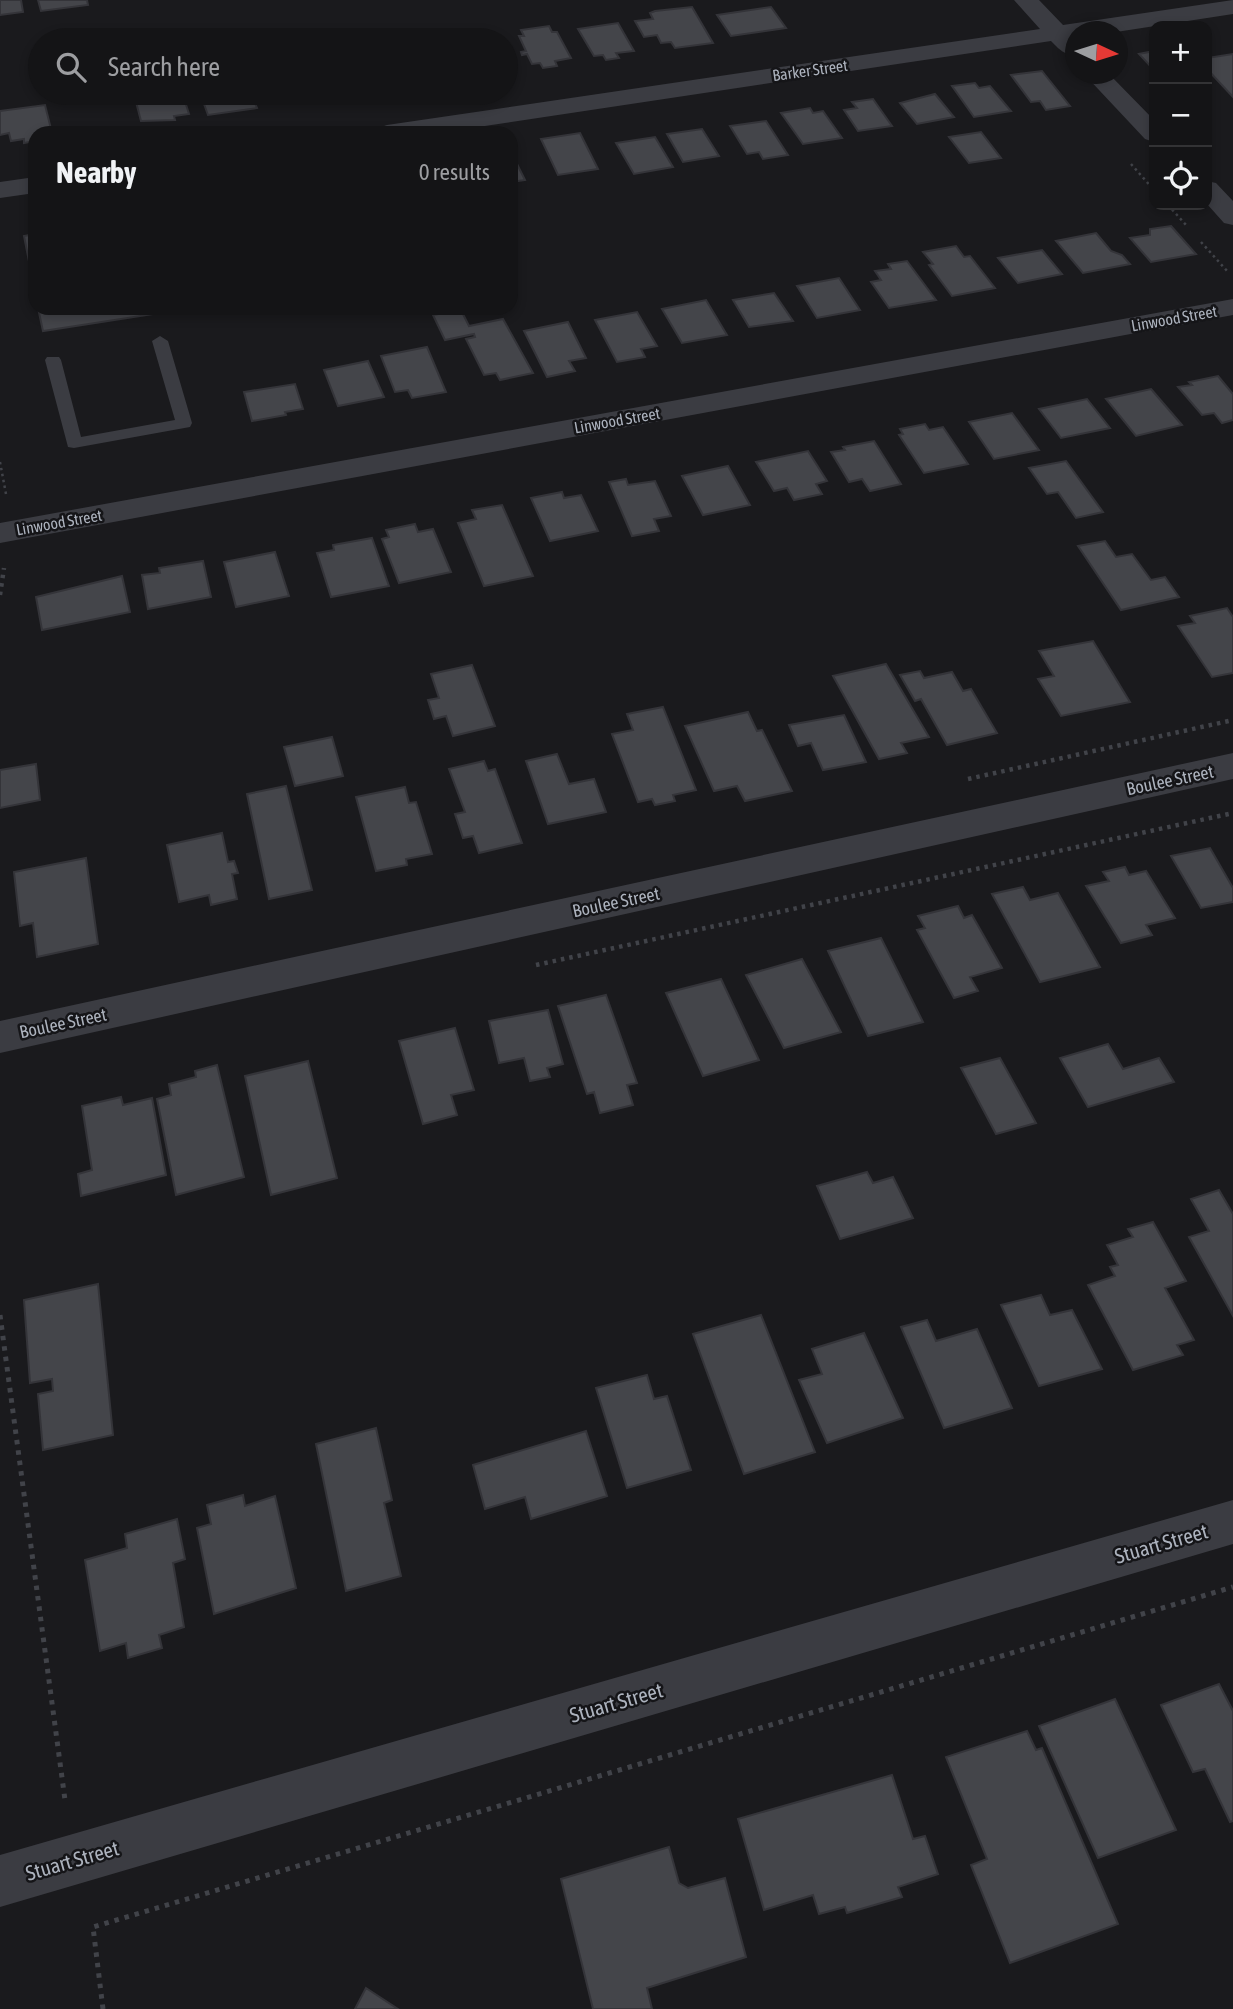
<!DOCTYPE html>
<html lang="en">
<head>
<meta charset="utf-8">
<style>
	:root { --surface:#141416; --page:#212123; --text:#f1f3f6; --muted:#9d9ea1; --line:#333335 }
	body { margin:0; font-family:"Asap Condensed",sans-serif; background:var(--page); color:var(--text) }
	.controls { position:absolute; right:21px; top:21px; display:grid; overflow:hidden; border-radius:14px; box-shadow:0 4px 10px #0003 }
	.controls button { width:63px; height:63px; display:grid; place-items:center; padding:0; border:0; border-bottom:2px solid var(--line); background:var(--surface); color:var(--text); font:35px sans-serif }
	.compass { position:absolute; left:1065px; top:21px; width:63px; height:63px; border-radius:50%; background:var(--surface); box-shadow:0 4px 10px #0003; rotate:94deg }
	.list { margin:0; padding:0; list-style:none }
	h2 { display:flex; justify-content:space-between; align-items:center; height:91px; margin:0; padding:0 28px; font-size:30px }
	h2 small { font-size:23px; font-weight:400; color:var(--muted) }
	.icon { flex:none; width:38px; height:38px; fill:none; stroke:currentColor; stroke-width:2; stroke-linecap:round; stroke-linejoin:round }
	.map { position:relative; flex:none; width:1233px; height:2009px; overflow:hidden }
	.search { position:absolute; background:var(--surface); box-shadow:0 4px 10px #0003; left:28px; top:28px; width:490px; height:77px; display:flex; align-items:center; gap:18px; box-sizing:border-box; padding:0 24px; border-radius:38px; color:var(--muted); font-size:26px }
	.panel { position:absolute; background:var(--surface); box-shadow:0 4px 10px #0003; left:28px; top:126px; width:490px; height:189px; border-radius:21px }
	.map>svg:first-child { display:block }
	.building { fill:#44454a; stroke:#343439; stroke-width:2 }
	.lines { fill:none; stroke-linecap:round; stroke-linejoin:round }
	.path-far2 { stroke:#414349; stroke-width:2.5; stroke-dasharray:2.5 3.5; stroke-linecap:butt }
	.path-far1 { stroke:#414349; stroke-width:4.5; stroke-dasharray:3.5 5; stroke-linecap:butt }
	.path { stroke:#414349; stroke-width:5; stroke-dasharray:4.5 6; stroke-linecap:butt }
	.service { fill:#3b3c42; fill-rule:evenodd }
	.minor { fill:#3b3c42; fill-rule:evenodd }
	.tertiary { fill:#3b3c42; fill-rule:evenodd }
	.labels { text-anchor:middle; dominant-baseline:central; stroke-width:5; stroke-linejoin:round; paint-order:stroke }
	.far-street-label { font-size:16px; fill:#acb2bd; stroke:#151518 }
	.street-label { font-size:18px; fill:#acb2bd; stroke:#151518 }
	.near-street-label { font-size:21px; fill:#acb2bd; stroke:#151518 }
</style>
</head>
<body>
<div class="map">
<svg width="1233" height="2009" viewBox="0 0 1233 2009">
	<rect width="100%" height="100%" fill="#1a1a1d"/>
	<path class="building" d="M0 0H21L23 12 0 15Z
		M38 0H87L88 5 41 11Z
		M692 7 713 43 675 48 671 42 661 43 657 35 644 37 635 21 653 19 650 13 655 11Z
		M771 7 786 28 731 36 717 15Z
		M618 23 634 51 616 53 619 58 606 60 603 55 594 56 578 29Z
		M549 26 552 32H557L571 58 555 61 557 66 543 68 540 63 532 64 527 54 522 55 521 52 526 51 519 36H524L521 30Z
		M1154 51V70L1139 54Z
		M1233 54V97L1207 69V58Z
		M1042 71 1070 106 1046 110 1040 101 1031 102 1011 75Z
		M975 83 979 88 990 86 1011 111 974 117 952 86Z
		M200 93H251L257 108 208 115Z
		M272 93H324L325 94 279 100 277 95 273 96Z
		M935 94 954 117 917 124 900 103Z
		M183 95 189 114 174 116 175 120 141 121 136 102Z
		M873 99 892 126 858 131 844 110 857 108 852 102Z
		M45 105 52 133H35V141L24 143V139L11 141 9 133 0 135V111Z
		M810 108 813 113 823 111 842 138 803 144 781 113Z
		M766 121 788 155 763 159 759 152 747 154 730 126Z
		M702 129 719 156 683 162 667 134Z
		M981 132 1001 158 969 163 949 137Z
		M580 133 598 169 558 175 541 139Z
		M655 137 673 167 634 174 616 143Z
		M514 158 525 180 511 182V159Z
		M1171 226 1196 254 1151 262 1130 238 1150 235V229Z
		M1096 233 1111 251 1122 255 1130 264 1083 273 1056 241Z
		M35 234V292L24 236Z
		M956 246 964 257 970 256 995 288 952 296 929 265 933 264 923 252Z
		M1042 250 1062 274 1018 283 998 258Z
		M907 261 936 300 889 308 871 282 881 280 875 271 891 269 888 264Z
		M839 278 860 310 817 318 797 286Z
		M774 293 793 321 749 327 733 300Z
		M706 300 727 335 682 343 662 309Z
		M38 308H159L160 313 43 331Z
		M461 310 469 326 503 319 533 373 500 380 496 373 484 375 466 339 475 337 474 334 445 340 433 315Z
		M637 312 657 346 641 349 645 357 617 362 595 320Z
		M568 322 586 358 569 361 575 371 547 377 524 331Z
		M427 347 446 392 412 398 408 390 395 392 381 356Z
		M368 361 384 397 338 406 324 370Z
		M1218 376 1233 394V420L1222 423 1214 413 1202 415 1178 387 1192 385 1189 382Z
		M295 384 303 409 285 412 286 415 252 421 244 392Z
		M1151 389 1182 425 1136 436 1106 399Z
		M1087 399 1110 428 1061 438 1039 409Z
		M1012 413 1039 450 994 459 969 422Z
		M925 424 929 430 943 427 968 464 924 473 899 435 903 434 900 429Z
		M874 441 901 484 870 491 862 479 849 482 831 452 845 450 843 447Z
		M808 451 827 481 816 484 822 494 794 500 787 488 774 491 756 462Z
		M1066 461 1103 512 1076 518 1058 492 1047 494 1029 468Z
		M728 466 750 505 703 515 682 476Z
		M626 479 628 485 655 481 671 516 654 519 659 531 632 536 609 482Z
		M562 492 564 498 581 495 598 531 550 541 531 498Z
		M502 505 533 576 484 586 458 523 476 519 472 510Z
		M415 524 418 532 433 529 451 572 399 583 382 539 389 537 386 530Z
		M372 538 389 586 331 597 317 553 334 550 333 545Z
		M1105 541 1116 557 1132 554 1151 580 1165 577 1179 597 1121 610 1078 546Z
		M275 552 289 596 236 607 224 562Z
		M203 561 211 597 148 609 142 575 160 573 159 568Z
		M122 576 130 612 42 630 36 597Z
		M1227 608 1233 617V673L1212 677 1178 626 1195 623 1190 616Z
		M1093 641 1130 702 1061 716 1038 679 1054 676 1039 651Z
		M886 664 929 737 901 743 907 753 879 759 833 676Z
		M472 665 495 726 453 736 446 716 434 719 428 700 439 698 431 674Z
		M920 671 924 678 952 672 963 691 971 689 997 733 947 745 921 699 915 701 900 675Z
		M663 707 696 790 673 795 675 801 655 805 652 799 638 802 612 734 633 730 627 714Z
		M748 712 757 731 762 730 792 791 745 801 737 786 714 791 685 726Z
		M844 715 866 762 823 770 811 743 798 746 789 725Z
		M332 737 343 776 295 786 284 747Z
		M557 754 569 784 594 779 606 812 548 824 526 761Z
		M484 761 488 771 495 769 522 843 479 853 473 836 463 838 455 814 465 812 449 769Z
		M36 764 40 800 0 808V770Z
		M286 786 312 890 269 899 247 794Z
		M405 787 409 803 416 802 432 854 406 859 407 865 376 871 356 797Z
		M222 833 228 862 234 861 238 873 232 874 237 899 211 905 209 895 179 902 167 845Z
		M1210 848 1233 888V902L1201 908 1171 856Z
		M86 858 98 944 37 957 33 923 20 926 14 872Z
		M1125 867 1129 875 1146 871 1175 918 1146 925 1152 935 1121 943 1086 886 1109 881 1103 872Z
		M1023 887 1030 900 1058 893 1100 967 1040 982 992 894Z
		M958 906 964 918 972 915 1002 968 970 977 978 991 954 998 917 930 925 928 918 916Z
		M881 938 923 1022 868 1036 828 951Z
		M802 959 841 1032 784 1048 746 975Z
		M721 979 759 1060 703 1076 666 993Z
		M606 995 637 1083 627 1085 633 1105 600 1113 594 1092 587 1094 558 1006Z
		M548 1010 563 1064 547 1068 550 1077 530 1081 524 1058 499 1063 489 1021Z
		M455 1028 474 1090 451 1095 457 1115 423 1124 399 1041Z
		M1108 1044 1123 1069 1159 1058 1174 1082 1088 1107 1060 1058Z
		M1000 1058 1036 1123 996 1134 961 1068Z
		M308 1061 337 1178 271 1195 245 1076Z
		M217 1065 244 1177 176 1195 157 1099 171 1095 169 1084 196 1077 195 1071Z
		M121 1097 123 1105 152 1098 166 1175 81 1196 78 1174 92 1170 82 1106Z
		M867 1172 873 1183 893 1177 913 1218 840 1239 817 1186Z
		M1219 1190 1233 1214V1316L1189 1237 1209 1231 1191 1199Z
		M1153 1222 1186 1281 1165 1288 1194 1340 1177 1345 1183 1355 1133 1370 1088 1285 1115 1276 1110 1267 1118 1265 1107 1245 1133 1237 1128 1229Z
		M98 1284 113 1435 43 1450 38 1394 53 1391 52 1379 30 1383 24 1300Z
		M1041 1295 1050 1315 1072 1310 1102 1369 1039 1386 1001 1305Z
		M761 1315 815 1452 744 1474 693 1334Z
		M927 1320 936 1341 977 1329 1012 1408 944 1428 901 1327Z
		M864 1333 903 1418 827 1443 799 1380 822 1374 812 1349Z
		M647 1375 654 1399 667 1396 691 1470 627 1488 596 1388Z
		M376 1428 392 1500 384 1503 401 1576 346 1591 316 1444Z
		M586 1431 607 1496 531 1519 525 1497 485 1509 473 1465Z
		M243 1495 245 1506 275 1496 296 1588 214 1614 197 1528 211 1524 207 1505Z
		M177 1519 185 1559 173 1563 184 1627 159 1635 162 1648 128 1658 126 1643 100 1651 85 1560 127 1548 125 1534Z
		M1219 1684 1233 1711V1821L1230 1822 1205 1769 1193 1772 1161 1705Z
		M1115 1699 1176 1830 1098 1858 1039 1726Z
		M1027 1731 1036 1750 1042 1748 1118 1924 1010 1963 971 1865 987 1859 946 1757Z
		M892 1775 913 1839 925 1836 938 1874 898 1887 902 1897 847 1913 845 1907 819 1914 813 1895 764 1910 738 1819Z
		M669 1847 679 1883 688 1888 725 1878 746 1957 647 1988 652 2009H593L561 1879Z
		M366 1988 398 2009H355Z"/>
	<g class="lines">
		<path class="path-far2" d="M1131 164 1154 190
			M1168 205 1186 225
			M1201 242 1228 272
			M0 462 6 494"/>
		<path class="path-far1" d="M0 595 4 568
			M968 779 1233 720
			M536 965 1233 813"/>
		<path class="path" d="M0 1315 65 1800
			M103 2009 93 1927 1233 1587"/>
		<path class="service" d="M160 336 168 341 192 423 190 427 74 448 68 447 45 360 47 357H59L61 360 81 437 175 420 152 341Z"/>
		<path class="minor" d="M1233 299V315L0 543V523Z
			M1233 753V779L0 1053V1021Z
			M1233 1500V1544L0 1907V1855Z"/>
		<path class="tertiary" d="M1014 0H1039L1063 25 1233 0V14L1116 32H1076V53C1064 56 1059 49 1051 41L438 133H374L378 128 387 125 1040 29Z
			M1084 74H1109L1154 120V142L1145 139Z
			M35 177V193L0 198V182Z
			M1207 181 1216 183 1233 201V225L1224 223 1207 204Z"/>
	</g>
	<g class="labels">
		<g class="far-street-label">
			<text transform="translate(810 70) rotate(-8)">Barker Street</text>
			<text transform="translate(1174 318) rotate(-10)">Linwood Street</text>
			<text transform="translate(617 420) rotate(-10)">Linwood Street</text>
			<text transform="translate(59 522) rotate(-10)">Linwood Street</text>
		</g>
		<g class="street-label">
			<text transform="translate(1170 780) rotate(-12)">Boulee Street</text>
			<text transform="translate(616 902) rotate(-12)">Boulee Street</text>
			<text transform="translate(63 1023) rotate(-12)">Boulee Street</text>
		</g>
		<g class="near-street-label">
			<text transform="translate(1161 1543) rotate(-16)">Stuart Street</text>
			<text transform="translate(616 1702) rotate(-16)">Stuart Street</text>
			<text transform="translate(72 1860) rotate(-16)">Stuart Street</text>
		</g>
	</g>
</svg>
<div class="controls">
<button>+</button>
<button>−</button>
<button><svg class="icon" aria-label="locate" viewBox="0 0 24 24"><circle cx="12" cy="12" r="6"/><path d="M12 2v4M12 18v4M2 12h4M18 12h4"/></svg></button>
</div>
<svg class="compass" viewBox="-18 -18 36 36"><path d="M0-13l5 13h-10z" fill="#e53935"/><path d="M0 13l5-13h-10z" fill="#9d9ea1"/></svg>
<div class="search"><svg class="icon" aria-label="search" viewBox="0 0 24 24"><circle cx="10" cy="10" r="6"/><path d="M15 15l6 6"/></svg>Search here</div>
<section class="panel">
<h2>Nearby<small>0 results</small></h2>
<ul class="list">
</ul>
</section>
</div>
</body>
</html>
